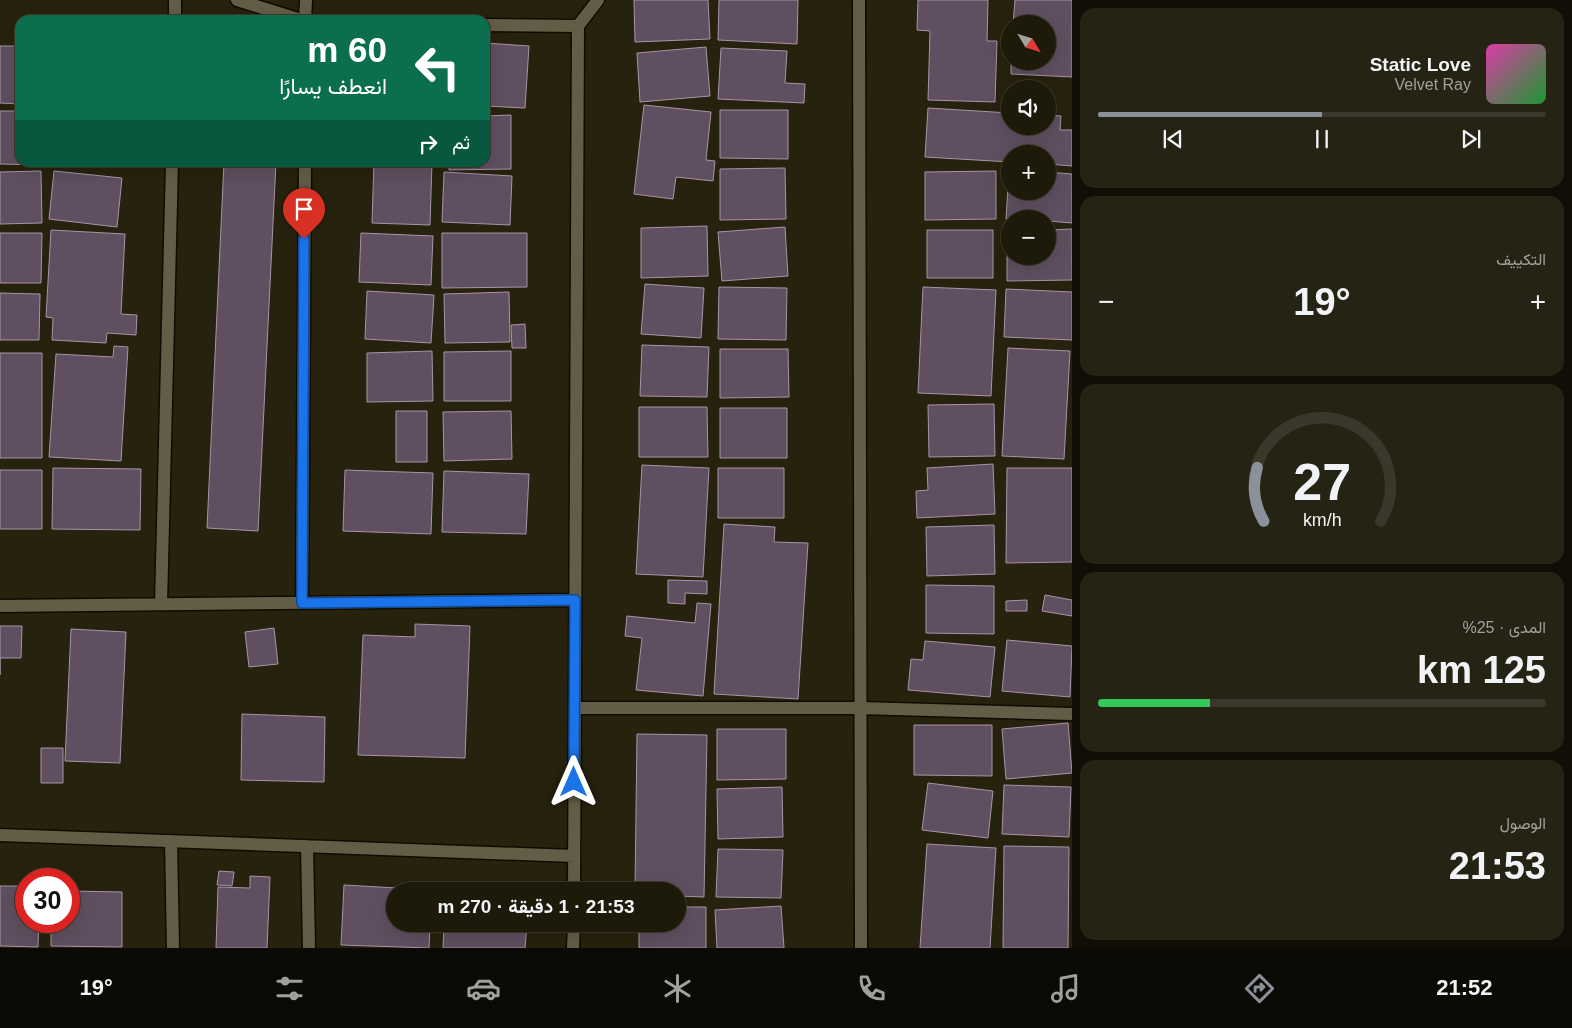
<!DOCTYPE html>
<html lang="ar">
<head>
<meta charset="utf-8">
<style>
  :root { --surface:#1d1a0a; --page:#252313; --text:#f1f3f6; --muted:#a0a19c; --line:#3b382b; --accent:#8c9099 }
  body { margin:0; font-family:Helvetica,Vazirmatn,sans-serif; background:var(--page); color:var(--text); direction:rtl; height:100vh; display:flex; flex-direction:column; font-size:19px; white-space:nowrap }
  * { box-sizing:border-box; margin:0 }
  p { font-size:16px; color:var(--muted) }
  .icon { flex:none; width:28px; height:28px; fill:none; stroke:currentColor; stroke-width:2; stroke-linecap:round; stroke-linejoin:round }
  .map { position:relative; flex:1; overflow:hidden; direction:ltr }
  .details { display:flex; flex-direction:column; gap:8px; padding:8px; background:#100e06; width:500px }
  .details>* { flex:none }
  .hud { position:absolute; left:15px; top:15px; width:475px; height:152px; border-radius:15px; box-shadow:0 5px 20px #0002,0 0 0 1px var(--line); direction:rtl; background:#0b6e4f; color:#fff; overflow:hidden }
  .needle { width:32px; rotate:128deg }
  .buttons { position:absolute; left:1001px; top:15px; display:grid; gap:10px }
  .buttons a { display:grid; place-items:center; width:55px; height:55px; border-radius:50%; background:var(--surface); box-shadow:0 5px 20px #0002,0 0 0 1px var(--line); font-size:25px }
  .speed { position:absolute; left:15px; top:868px; display:flex; gap:10px; font-size:25px; font-weight:700; text-align:center }
  .speed>* { display:grid; place-content:center; width:65px; height:65px; border-radius:50%; background:var(--surface); box-shadow:0 5px 20px #0002,0 0 0 1px var(--line); line-height:1 }
  .speed .limit { border:8px solid #d22; background:#fff; color:#111 }
  .pin { position:absolute; display:grid; place-items:center; width:42px; height:42px; color:#fff; margin:-51px -21px; border-radius:50% 50% 50% 0; rotate:-45deg; box-shadow:0 0 5px #0007 }
  .pin .icon { rotate:45deg }
  .me { position:absolute; width:55px; margin:-28px; rotate:0deg; stroke-linejoin:round; filter:drop-shadow(0 0 4px #0008) }
  .turn { display:flex; align-items:center; gap:18px; height:105px; padding:0 20px; font-size:22px }
  .turn .icon { width:65px; height:65px; stroke-width:2.5 }
  .turn b { display:block; font-size:35px; line-height:42px }
  .then { display:flex; align-items:center; height:48px; padding:0 20px; background:#0003; gap:10px; font-size:19px }
  .big { font-size:38px; font-weight:700; line-height:1.1 }
  .details .card { flex:1; display:flex; flex-direction:column; justify-content:center; gap:8px; min-width:0; padding:0 18px; border-radius:15px; background:var(--page) }
  .details .dial { align-items:center; gap:0 }
  .dial svg { height:130px; overflow:visible; fill:none; stroke:var(--line); stroke-width:7; stroke-linecap:round; text-anchor:middle }
  .dial text { fill:var(--text); stroke:none }
  .song { display:flex; align-items:center; gap:15px }
  .cover { width:60px; height:60px; border-radius:8px; background:linear-gradient(135deg,hsl(320 70% 55%),hsl(130 70% 35%)) }
  .played { height:5px; border-radius:2px; background:linear-gradient(90deg,var(--accent) 50%,var(--line) 50%) }
  .keys { display:flex; justify-content:space-around; direction:ltr }
  .heat { display:flex; justify-content:space-between; align-items:center; font-size:28px; direction:ltr }
  .charge { height:8px; border-radius:4px; background:linear-gradient(90deg,#34c759 25%,var(--line) 0) }
  .trip { position:absolute; left:386px; top:882px; width:300px; height:50px; border-radius:25px; background:var(--surface); box-shadow:0 5px 20px #0002,0 0 0 1px var(--line); font-weight:700; line-height:50px; text-align:center; direction:rtl }
  .tabs { display:flex; height:80px; justify-content:space-around; align-items:center; background:#0c0a04; color:var(--muted) }
  .tabs .icon { width:35px; height:35px }
  .tabs .selected { color:var(--accent) }
  .tabs b { font-size:22px; color:var(--text) }
  main { display:flex; flex:1; min-height:0 }
  .map>svg:first-child { display:block }
  .building { fill:#5f4f60; stroke:#a795a8 }
  .lines { fill:none; stroke-linecap:round; stroke-linejoin:round }
  .minor-casing { stroke:#100b00; stroke-width:15 }
  .minor { stroke:#635d47; stroke-width:12 }
  .route-casing { stroke:#114b97; stroke-width:12 }
  .route { stroke:#1a73e8; stroke-width:9 }
</style>
</head>
<body>
<main>
<section class="details">
<div class="card">
<div class="song"><i class="cover"></i><div><b>Static Love</b><p>Velvet Ray</p></div></div>
<div class="played"></div>
<div class="keys"><svg class="icon" aria-label="previous" viewBox="0 0 24 24"><path d="M18 5L8 12l10 7zM5 5v14"/></svg><svg class="icon" aria-label="pause" viewBox="0 0 24 24"><path d="M8 5v14M16 5v14"/></svg><svg class="icon" aria-label="next" viewBox="0 0 24 24"><path d="M6 5l10 7-10 7zM19 5v14"/></svg></div>
</div>
<div class="card"><p>التكييف</p>
<div class="heat"><a>−</a><b class="big">19°</b><a>+</a></div>
</div>
<div class="card dial"><svg viewBox="0 0 100 80">
<path d="M14 69A42 42 0 1 1 86 69"/>
<path d="M14 69A42 42 0 0 1 10 36" stroke="#8c9099"/>
<text x="50" y="56" font-size="32" font-weight="700">27</text>
<text x="50" y="72" font-size="11">km/h</text>
</svg></div>
<div class="card"><p>المدى · 25%</p><b class="big">125 km</b><div class="charge"></div></div>
<div class="card"><p>الوصول</p><b class="big">21:53</b></div>
</section>
<div class="map">
<svg width="1072" height="948" viewBox="0 0 1072 948">
  <rect width="100%" height="100%" fill="#27220d"/>
  <path class="building" d="M634,0H708L710,39L635,42Z
    M719,0H798L797,44L718,40Z
    M918,0H988L987,41H997L995,102L928,100L930,31L917,30Z
    M1015,0H1072V77L1011,74V61H1048V24H1013Z
    M485,43L529,46L525,108L485,106Z
    M0,46H20V104L0,103Z
    M706,47L710,96L640,102L637,53Z
    M721,48L787,51L785,83L805,84L804,103L718,99Z
    M644,105L711,112L706,160L715,161L713,181L676,177L673,199L634,194Z
    M928,108L1010,113V126H1048V115L1061,116L1060,130H1072V166L1048,164V154H1010V162L925,157Z
    M720,110H788V159L720,158Z
    M0,111H20V162H41V165L0,164Z
    M511,115V169L449,170V162H485V116Z
    M55,162H120V163L55,164Z
    M224,162H276L258,531L207,528Z
    M374,162H432L430,225L372,223Z
    M785,168L786,219L720,220V169Z
    M1009,170L1010,191H1048V172L1072,174V223L1048,221V219H1006Z
    M41,171L42,223L0,224V172Z
    M54,171L122,178L117,227L49,219Z
    M996,171V219L925,220V172Z
    M444,172L512,176L510,225L442,222Z
    M707,226L708,276L641,278V228Z
    M785,227L788,276L722,281L718,232Z
    M1072,229V280L1007,281V230H1010V256H1048V230Z
    M51,230L125,234L121,314L137,315L136,335L107,333L106,343L52,340L53,318L46,317Z
    M927,230H993V278H927Z
    M0,233H42L41,283H0Z
    M361,233L433,236L431,285L359,282Z
    M442,233H527V287L442,288Z
    M645,284L704,288L701,338L641,334Z
    M719,287L787,288L786,340L718,339Z
    M923,287L996,290L991,396L918,393Z
    M1006,289L1072,292V340L1004,337Z
    M367,291L434,295L431,343L365,339Z
    M509,292L510,342L445,343L444,294Z
    M0,293L40,294L39,340H0Z
    M525,324L526,348H512L511,325Z
    M642,345L709,347L707,397L640,396Z
    M114,346L128,347L121,461L49,457L56,354L113,357Z
    M1008,348L1070,351L1064,459L1002,456Z
    M720,349H788L789,397L720,398Z
    M432,351L433,401L367,402V353Z
    M511,351V401H444V352Z
    M0,353H42V458H0Z
    M994,404L995,456L929,457L928,405Z
    M639,407H707L708,457H639Z
    M720,408H787V458H720Z
    M396,411H427V462H396Z
    M511,411L512,459L444,461L443,412Z
    M993,464L995,514L917,518L916,491L928,490L927,468Z
    M642,465L709,468L703,577L636,574Z
    M53,468L141,469L140,530L52,529Z
    M718,468H784V518H718Z
    M1007,468H1072V562L1006,563Z
    M0,470H42V529H0Z
    M345,470L433,473L431,534L343,531Z
    M444,471L529,474L526,534L442,532Z
    M724,524L775,527L774,542L808,543L798,699L714,694Z
    M994,525L995,574L927,576L926,527Z
    M668,580L707,581V594L685,593V604L668,603Z
    M926,585L994,586V634L926,633Z
    M1045,595L1072,600V616L1042,611Z
    M1027,600V611H1006V601Z
    M697,603L711,604L703,696L636,690L642,638L625,636L627,616L695,623Z
    M415,624L470,626L465,758L358,755L363,635L415,637Z
    M0,626H22L21,658H0V675Z
    M274,628L278,664L249,667L245,632Z
    M71,629L126,632L120,763L65,761Z
    M1007,640L1072,646L1070,697L1002,691Z
    M925,641L995,647L990,697L908,690L911,659L923,660Z
    M242,714L325,717L324,782L241,780Z
    M1068,723L1072,773L1006,779L1002,729Z
    M914,725H992V776L914,775Z
    M717,729H786V779L717,780Z
    M637,734L707,735L704,897L678,896V891H635Z
    M41,748H63V783H41Z
    M928,783L993,791L988,838L922,830Z
    M1004,785L1071,787L1069,837L1002,834Z
    M782,787L783,837L718,839L717,789Z
    M927,844L996,848L990,948H920Z
    M1004,846L1069,847L1068,948H1003Z
    M718,849L783,850L781,898L716,897Z
    M219,871L234,872L232,886L217,885Z
    M250,876L270,877L267,948H216L218,887L250,888Z
    M344,885L432,890L395,891V924H430L429,948L341,945Z
    M0,886H26V921H39L38,947L0,946Z
    M446,888L514,891H446Z
    M69,891L122,892V947L51,946V921H69Z
    M781,906L784,948H717L715,910Z
    M678,907H706V948H639V924H678Z
    M444,924H527L525,948H443Z"/>
  <g class="lines">
    <defs>
      <path id="minor" d="M237,0L301,20
        M859,0L861,948
        M175,20V0
        M305,20L306,0
        M485,25L578,26L574,891
        M578,26L598,0
        M302,603L305,162
        M161,604L172,162
        M0,606L575,600
        M575,708H860L1072,714
        M0,835L574,856
        M171,841L173,948
        M307,846L309,948
        M573,948L574,924"/>
    </defs>
    <use href="#minor" class="minor-casing"/>
    <use href="#minor" class="minor"/>
  </g>
  <g class="lines">
    <defs>
      <path id="route" d="M304,239L302,603L575,600L574,782"/>
    </defs>
    <use href="#route" class="route-casing"/>
    <use href="#route" class="route"/>
  </g>
</svg>
<div class="buttons">
<a><svg class="needle" viewBox="-14 -14 28 28"><path d="M0-13l5 13h-10z" fill="#e53935"/><path d="M0 13l5-13h-10z" fill="#a0a19c"/></svg></a>
<a><svg class="icon" aria-label="sound" viewBox="0 0 24 24"><path d="M4 9h4l5-4v14l-5-4H4zM17 9q2 3 0 6"/></svg></a>
<a>+</a>
<a>−</a>
</div>
<div class="speed"><div class="limit">30</div></div>
<div class="pin" style="left:304px;top:239px;background:#d93025"><svg class="icon" aria-label="arrive" viewBox="0 0 24 24"><path d="M6 21V4h12l-3 4 3 4H6"/></svg></div>
<svg class="me" style="left:574px;top:782px" viewBox="-20 -20 40 40"><path d="M0-17L14 15 0 8-14 15z" fill="#1a73e8" stroke="#fff" stroke-width="4"/></svg>
<div class="trip">21:53 · 1 دقيقة · 270 m</div>
<div class="hud">
<div class="turn"><svg class="icon" aria-label="left" viewBox="0 0 24 24"><path d="M17 20v-9H6M10 6l-5 5 5 5"/></svg><div><b>60 m</b>انعطف يسارًا</div></div>
<div class="then">ثم<svg class="icon" aria-label="right" viewBox="0 0 24 24"><path d="M7 20v-9h11M14 6l5 5-5 5"/></svg></div>
</div>
</div>
</main>
<nav class="tabs">
<b>21:52</b>
<svg class="icon selected" aria-label="directions" viewBox="0 0 24 24"><path d="M12 3l9 9-9 9-9-9zM9 14v-3h6M13 9l2 2-2 2"/></svg>
<svg class="icon" aria-label="music" viewBox="0 0 24 24"><path d="M9 18V5l10-2v13"/><circle cx="6" cy="18" r="3"/><circle cx="16" cy="16" r="3"/></svg>
<svg class="icon" aria-label="phone" viewBox="0 0 24 24"><path d="M5 4h4l2 5-3 2q2 4 5 5l2-3 5 2v4C11 20 4 13 5 4z"/></svg>
<svg class="icon" aria-label="climate" viewBox="0 0 24 24"><path d="M12 3v18M4 7l16 10M4 17L20 7"/></svg>
<svg class="icon" aria-label="car" viewBox="0 0 24 24"><path d="M5 17H2v-5l4-1 3-4h7l3 4 3 1v5h-3M9 17h6M6 11h13"/><circle cx="7" cy="17" r="2"/><circle cx="17" cy="17" r="2"/></svg>
<svg class="icon" aria-label="filters" viewBox="0 0 24 24"><path d="M4 7h16M4 17h16"/><circle cx="9" cy="7" r="2"/><circle cx="15" cy="17" r="2"/></svg>
<b>19°</b>
</nav>
</body>
</html>
